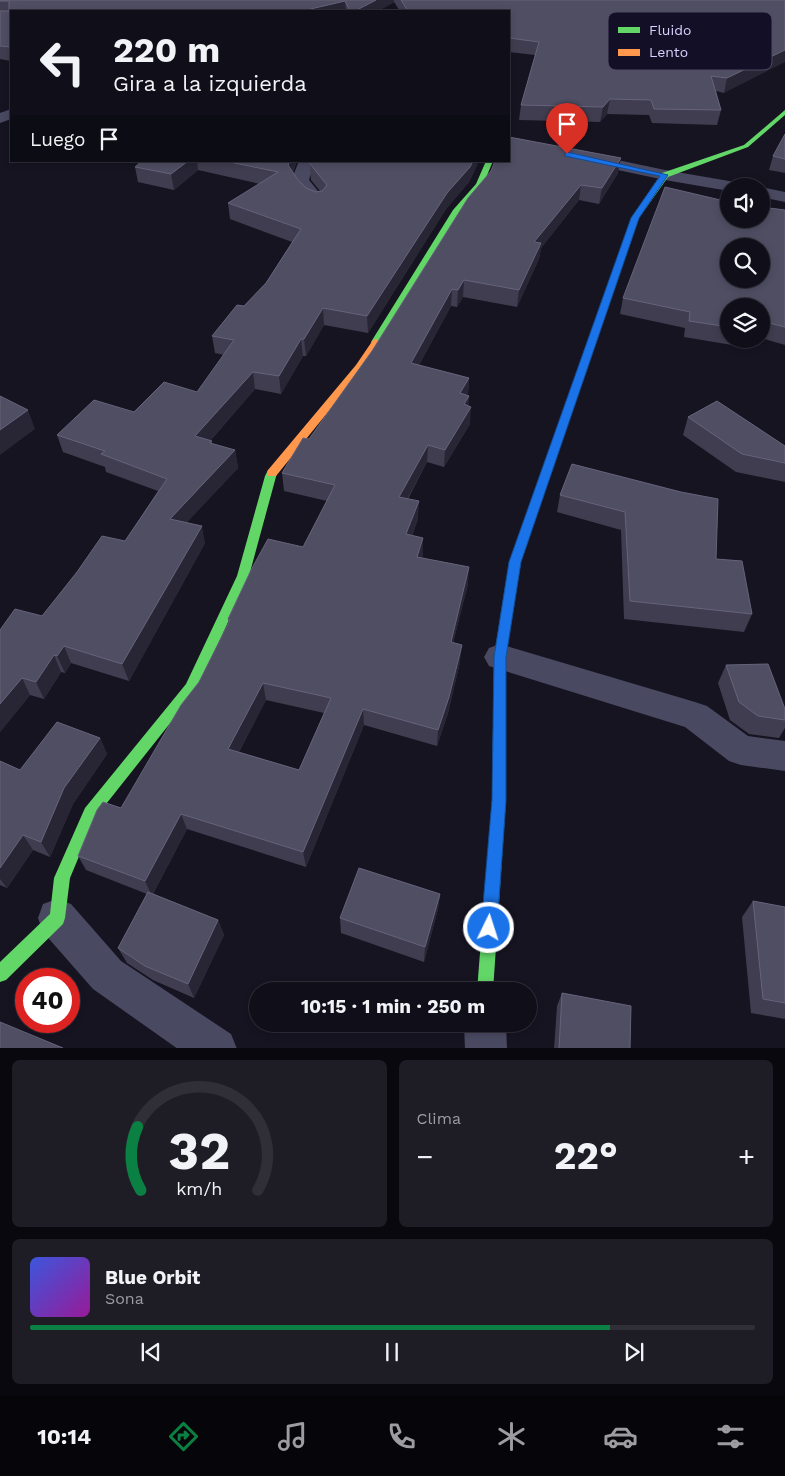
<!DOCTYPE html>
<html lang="es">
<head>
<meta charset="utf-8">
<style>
  :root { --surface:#100f19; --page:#1e1d26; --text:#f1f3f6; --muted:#9c9ca2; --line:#302f38; --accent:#0b8043 }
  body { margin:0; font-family:"Work Sans",sans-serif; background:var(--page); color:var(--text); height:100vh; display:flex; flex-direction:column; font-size:19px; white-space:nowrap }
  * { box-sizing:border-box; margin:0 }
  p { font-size:16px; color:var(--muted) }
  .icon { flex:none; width:28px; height:28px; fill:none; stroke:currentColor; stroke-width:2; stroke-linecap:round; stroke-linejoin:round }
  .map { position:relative; height:1048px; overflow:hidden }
  .side { display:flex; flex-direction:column; gap:12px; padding:12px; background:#09080e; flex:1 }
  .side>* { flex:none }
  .banner { position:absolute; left:10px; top:10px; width:500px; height:152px; border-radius:0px; box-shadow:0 2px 8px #0003,0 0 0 1px var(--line); background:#100f19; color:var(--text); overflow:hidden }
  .buttons { position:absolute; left:720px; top:178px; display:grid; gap:10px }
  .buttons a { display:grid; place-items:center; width:50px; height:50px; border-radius:50%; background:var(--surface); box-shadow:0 2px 8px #0003,0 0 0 1px var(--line); font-size:25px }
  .speed { position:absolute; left:15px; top:968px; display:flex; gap:10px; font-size:25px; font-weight:700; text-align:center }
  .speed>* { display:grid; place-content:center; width:65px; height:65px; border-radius:50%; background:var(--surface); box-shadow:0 2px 8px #0003,0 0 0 1px var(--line); line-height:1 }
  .speed .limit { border:8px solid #d22; background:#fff; color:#111 }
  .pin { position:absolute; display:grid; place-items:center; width:42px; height:42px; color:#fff; margin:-51px -21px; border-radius:50% 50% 50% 0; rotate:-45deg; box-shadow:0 0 5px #0007 }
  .pin .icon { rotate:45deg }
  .me { position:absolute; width:55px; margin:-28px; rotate:4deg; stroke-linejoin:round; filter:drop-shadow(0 0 4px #0008) }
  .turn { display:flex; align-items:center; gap:18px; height:105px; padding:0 20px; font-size:22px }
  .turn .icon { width:65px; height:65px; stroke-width:2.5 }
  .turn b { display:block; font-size:35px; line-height:42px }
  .then { display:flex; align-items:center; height:48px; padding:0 20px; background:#0003; gap:10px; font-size:19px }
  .big { font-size:38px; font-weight:700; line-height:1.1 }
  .side .widget { flex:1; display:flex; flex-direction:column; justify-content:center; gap:8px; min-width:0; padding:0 18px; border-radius:8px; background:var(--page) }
  .side .dial { align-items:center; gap:0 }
  .dial svg { height:130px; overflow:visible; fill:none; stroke:var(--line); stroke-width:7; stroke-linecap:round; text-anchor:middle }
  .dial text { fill:var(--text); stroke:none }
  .song { display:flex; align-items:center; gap:15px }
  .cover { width:60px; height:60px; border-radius:8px; background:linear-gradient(135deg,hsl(230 70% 55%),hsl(300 70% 35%)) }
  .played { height:5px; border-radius:2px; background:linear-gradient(90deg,var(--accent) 80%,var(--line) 80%) }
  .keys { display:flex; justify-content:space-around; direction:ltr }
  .heat { display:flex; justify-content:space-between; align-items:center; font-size:28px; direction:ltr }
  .side .tiles { flex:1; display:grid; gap:12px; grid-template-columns:1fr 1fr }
  .widget:last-child { grid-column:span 2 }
  .trip { position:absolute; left:249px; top:982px; width:288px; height:50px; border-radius:25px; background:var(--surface); box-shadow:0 2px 8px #0003,0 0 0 1px var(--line); font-weight:700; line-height:50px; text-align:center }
  .dock { display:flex; height:80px; justify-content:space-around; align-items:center; background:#06060a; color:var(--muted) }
  .dock .icon { width:35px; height:35px }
  .dock .selected { color:var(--accent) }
  .dock b { font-size:22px; color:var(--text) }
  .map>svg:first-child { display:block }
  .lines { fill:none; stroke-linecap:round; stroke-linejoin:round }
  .street { fill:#4a4962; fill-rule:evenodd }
  .fast { fill:#63d668; fill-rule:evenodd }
  .slow { fill:#ff974d; fill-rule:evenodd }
  .wall { fill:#403d50; fill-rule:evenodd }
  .shaded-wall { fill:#282635 }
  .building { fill:#504e63; stroke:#66637b; fill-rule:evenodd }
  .route { fill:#1a73e8; stroke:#114b97 }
  .key { fill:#130f26; stroke:#4e4a67; stroke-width:1 }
  .key-label { font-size:14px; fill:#d9d4ff }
</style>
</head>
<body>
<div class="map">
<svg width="785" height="1049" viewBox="0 0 785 1049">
  <rect width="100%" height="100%" fill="#161421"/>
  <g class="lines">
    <path class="street" d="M11,109V119L0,123V113Z
      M509,137L665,170L729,181L735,182L738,186H729V191L665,180L509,147Z
      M299,161H317L313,167L309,180L326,201L323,205C308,209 299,193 291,181Z
      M761,187L785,192V202L761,197Z
      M500,644L695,702L707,706L748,736L785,741V771L741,765L729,761L685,727L489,666L484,657L489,648Z
      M57,899L71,904L121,961L231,1034L237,1049H178L93,989L43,932L38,918L43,904Z
      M464,1024H506L507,1049H465Z"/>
    <path class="fast" d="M785,110V115L748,147L668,177L639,218L615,288L611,291L608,290L607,288L631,218L662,173L744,145Z
      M486,161H493L483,185L460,211L379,344H373L371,342L453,210L476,184Z
      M552,453L557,456L521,562L506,657V800L493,991H477L492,800L494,657L509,562L547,456Z
      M272,469L277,473L249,576L198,688L95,818L70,878L65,918L63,924L6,980L0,982V962L50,914L54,878L85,808L186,684L237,576L265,476L268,470Z"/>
    <path class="slow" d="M611,285L615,288L557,456L552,459L548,458L547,456L607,288Z
      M376,339L381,342L363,369L276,476H268L267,473L268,470L356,365L373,340Z"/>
  </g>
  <path class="wall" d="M0,0H785L724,93L716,91L721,110L717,125L652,123L649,115L607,114L600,122L519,120L521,105L535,55L509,52V11H400L394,2L378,11H11V61L0,59Z
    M785,134V173L769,170L773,156Z
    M142,161H297L293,172L298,180L306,188L316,192L320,191L311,180L310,164L311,161H479L469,182L446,209L368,333L324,325L306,356H303L281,394L255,389L210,441H212V444L235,450L238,468L187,522L205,543L129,681L71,663L65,673L61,672L44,699L30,695L0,732V630L42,616L125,541L158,491L106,472L105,467L63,452L57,435L134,412L197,392L224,355L215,353L212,336L244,306L266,283L292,242L230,219L228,203L260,184L198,170L174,190L138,182L135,167Z
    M491,171L618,173L599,204L579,200L541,248L539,259L517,307L463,297L457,307L451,306L419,365L469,378L468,395L469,396L468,406L470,424L444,467L427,462L408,499L418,519L412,536L423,556L422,558L468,584L453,643L460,662L448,713L437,746L364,725L306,867L187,829L153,894L218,920L224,935L194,998L153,980L127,963L118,948L147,894L86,870L78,856L121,808L199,682L229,622L228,619L303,547L327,501L284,491L282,473L309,439L372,351ZM266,700L324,713L299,770L239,752Z
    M722,201L785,210V345L761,338V306H729V339H734L732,345L684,337L685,328L620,314L623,298Z
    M688,417L785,446V482L736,472L683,435Z
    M572,464L716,559L752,614L744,632L624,619L621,530L557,512L560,495Z
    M726,665L785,709V728L779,738L749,734L730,720L718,683Z
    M100,738L107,754L73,804L50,857L33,850L7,888L0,885V761L20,770Z
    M440,894L438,909L424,962L341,933L340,918Z
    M753,901L785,907V1019L751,1013L742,917Z
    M562,993L630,1049H554L557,1006Z"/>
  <path class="shaded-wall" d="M376,0H394V2L378,11H355Z
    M345,1L346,11H302Z
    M785,50V62L724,93L727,78Z
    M610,99L607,114L600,122L603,107Z
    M621,158L618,173L599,204L602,188Z
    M188,161H197L198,170L174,190L171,174Z
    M290,161H297L289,180L288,165Z
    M473,161H479L469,182L446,209L368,333L367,316L447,193Z
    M581,185L579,200L541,248L539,259L517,307L519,290L534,242Z
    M464,280L463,297L457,307L458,290Z
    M452,289L451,306L410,381L411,363Z
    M323,308L324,325L306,356L304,339Z
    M301,339L303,356L281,394L279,376Z
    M253,372L255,389L199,453L195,436Z
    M469,378L468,396L460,393Z
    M469,396L468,412L471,407L470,424L444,467L445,450L464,404Z
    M28,410L35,429L0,455V430Z
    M428,445L427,462L399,514V497Z
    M235,450L238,468L174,536L170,519Z
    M419,501L418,519L406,552V534Z
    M202,526L205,543L129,681L122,664Z
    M423,538V556L416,574L417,557Z
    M469,567L468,584L449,659L451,642Z
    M462,645L460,662L448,713L437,746L438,730Z
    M64,646L71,663L65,673L57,656Z
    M54,655L61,672L44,699L36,682Z
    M22,678L30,695L0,732V704Z
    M263,683L266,700L232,765L228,749Z
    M363,709L364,725L306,867L303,852Z
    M100,738L107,754L73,804L50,857L41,842L64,788Z
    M181,814L187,829L152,896L145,881Z
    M23,835L33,850L7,888L0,879V868Z
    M440,894L438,909L424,962L425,947Z
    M218,920L224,935L194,998L188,984Z"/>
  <path class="building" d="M0,0H376L355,11H350L345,1L302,11H11V47L0,46V11H9V1H0Z
    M401,0H785V50L727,78L711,76L721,110L654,109L651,100L610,99L603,107L521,105L539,42L509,38V11H408Z
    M785,134V159L773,156Z
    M509,137L621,158L602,188L581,185L534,242L541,243L519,290L464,280L458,290L452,289L411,363L469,378L460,393L469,396L464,404L471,407L445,450L428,445L399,497L419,501L406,534L423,538L417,557L469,567L451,642L462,645L449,697L438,730L363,709L303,852L181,814L145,881L78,856L97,810L103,802L121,808L181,705L199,682L230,620L228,619L251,570L268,539L303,547L335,485L282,473L303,438L309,439L372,351L468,198L491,171L495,161H509ZM263,683L331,698L299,770L228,749Z
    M142,161H188L171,174L135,167Z
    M225,161H290L288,165L298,180L306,188L316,192L322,191L327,185L310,164L311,161H473L470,167L447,193L367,316L323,308L304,339H301L279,376L253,372L195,436L212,441L210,443L235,450L170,519L202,526L122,664L64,646L57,656L54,655L36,682L22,678L0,704V630L15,609L42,616L77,572L102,536L125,541L167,479L101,454L105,451L57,435L94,400L134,412L164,382L197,392L234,340L212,336L237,305L244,306L266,283L301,229L228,203L278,172Z
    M665,187L729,202V219H761V207L785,210V327L761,321V306H729V327L689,321L690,312L623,298ZM729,246H761V279H729Z
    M0,396L28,410L0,430Z
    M717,401L785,446V463L742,454L688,417Z
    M572,464L681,492L718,499L716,559L742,561L752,614L630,601L625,512L560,495Z
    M768,664L785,709V720L758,716L739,702L726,665Z
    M57,722L100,738L64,788L41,842L23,835L0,868V761L20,770Z
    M359,868L440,894L425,947L340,918Z
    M148,892L218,920L188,984L145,966L118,948Z
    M753,901L785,907V1003L763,999Z
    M562,993L631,1006L630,1049H559Z
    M0,1022L63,1048V1049H0Z"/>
  <path class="route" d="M567,152L668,175L639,218L521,562L506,657V800L497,928L495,934L489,936L484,934L481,928L492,800L494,657L509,562L631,218L660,176L565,156V153Z"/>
  <rect x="608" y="12" width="164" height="58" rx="8" class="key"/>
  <rect x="618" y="27" width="22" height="6" fill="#63d668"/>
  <rect x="618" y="49" width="22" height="7" fill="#ff974d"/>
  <g class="key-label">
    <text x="649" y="35">Fluido</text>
    <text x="649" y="57">Lento</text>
  </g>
</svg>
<div class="buttons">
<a><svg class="icon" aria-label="sound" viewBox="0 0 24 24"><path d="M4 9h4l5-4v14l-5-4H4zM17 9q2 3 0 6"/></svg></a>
<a><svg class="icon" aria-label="search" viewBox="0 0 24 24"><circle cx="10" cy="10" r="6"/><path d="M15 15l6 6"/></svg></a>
<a><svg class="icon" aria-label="layers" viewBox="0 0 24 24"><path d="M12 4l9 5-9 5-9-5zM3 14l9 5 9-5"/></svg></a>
</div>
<div class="speed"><div class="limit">40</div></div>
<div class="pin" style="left:567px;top:154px;background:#d93025"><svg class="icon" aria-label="arrive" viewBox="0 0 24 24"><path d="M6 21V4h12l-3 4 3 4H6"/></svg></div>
<svg class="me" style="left:489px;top:928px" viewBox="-20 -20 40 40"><circle r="17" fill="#1a73e8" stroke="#fff" stroke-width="3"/><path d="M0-11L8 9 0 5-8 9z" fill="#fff"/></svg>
<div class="trip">10:15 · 1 min · 250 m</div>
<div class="banner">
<div class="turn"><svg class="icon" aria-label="left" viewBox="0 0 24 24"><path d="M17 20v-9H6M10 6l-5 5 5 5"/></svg><div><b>220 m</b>Gira a la izquierda</div></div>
<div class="then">Luego<svg class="icon" aria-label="arrive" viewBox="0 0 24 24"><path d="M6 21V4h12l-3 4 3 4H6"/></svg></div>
</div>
</div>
<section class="side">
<div class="tiles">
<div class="widget dial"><svg viewBox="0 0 100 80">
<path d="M14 69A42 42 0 1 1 86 69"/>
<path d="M14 69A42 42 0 0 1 12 30" stroke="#0b8043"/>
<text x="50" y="56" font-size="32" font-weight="700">32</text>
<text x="50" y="72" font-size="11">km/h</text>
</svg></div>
<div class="widget"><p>Clima</p>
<div class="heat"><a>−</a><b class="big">22°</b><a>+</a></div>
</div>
<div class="widget">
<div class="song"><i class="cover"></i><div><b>Blue Orbit</b><p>Sona</p></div></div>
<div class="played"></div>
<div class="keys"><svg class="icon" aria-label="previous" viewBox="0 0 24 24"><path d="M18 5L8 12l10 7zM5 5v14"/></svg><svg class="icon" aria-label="pause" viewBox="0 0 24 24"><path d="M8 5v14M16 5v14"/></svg><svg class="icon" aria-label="next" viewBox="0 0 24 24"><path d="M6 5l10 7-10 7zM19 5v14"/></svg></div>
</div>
</div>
</section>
<nav class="dock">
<b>10:14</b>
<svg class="icon selected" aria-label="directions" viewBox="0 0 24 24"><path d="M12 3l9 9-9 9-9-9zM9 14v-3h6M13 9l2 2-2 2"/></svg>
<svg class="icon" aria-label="music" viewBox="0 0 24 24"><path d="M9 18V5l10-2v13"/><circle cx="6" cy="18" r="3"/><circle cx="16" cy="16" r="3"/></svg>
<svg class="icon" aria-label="phone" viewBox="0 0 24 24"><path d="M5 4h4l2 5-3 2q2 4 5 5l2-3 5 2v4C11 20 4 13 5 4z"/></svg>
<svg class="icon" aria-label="climate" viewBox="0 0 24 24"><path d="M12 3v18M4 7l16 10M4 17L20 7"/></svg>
<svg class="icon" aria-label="car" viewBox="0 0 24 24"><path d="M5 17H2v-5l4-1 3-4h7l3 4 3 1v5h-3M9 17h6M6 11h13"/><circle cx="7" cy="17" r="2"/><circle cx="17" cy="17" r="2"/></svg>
<svg class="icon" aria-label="filters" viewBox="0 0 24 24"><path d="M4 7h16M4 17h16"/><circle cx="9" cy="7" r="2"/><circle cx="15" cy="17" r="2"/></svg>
</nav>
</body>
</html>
